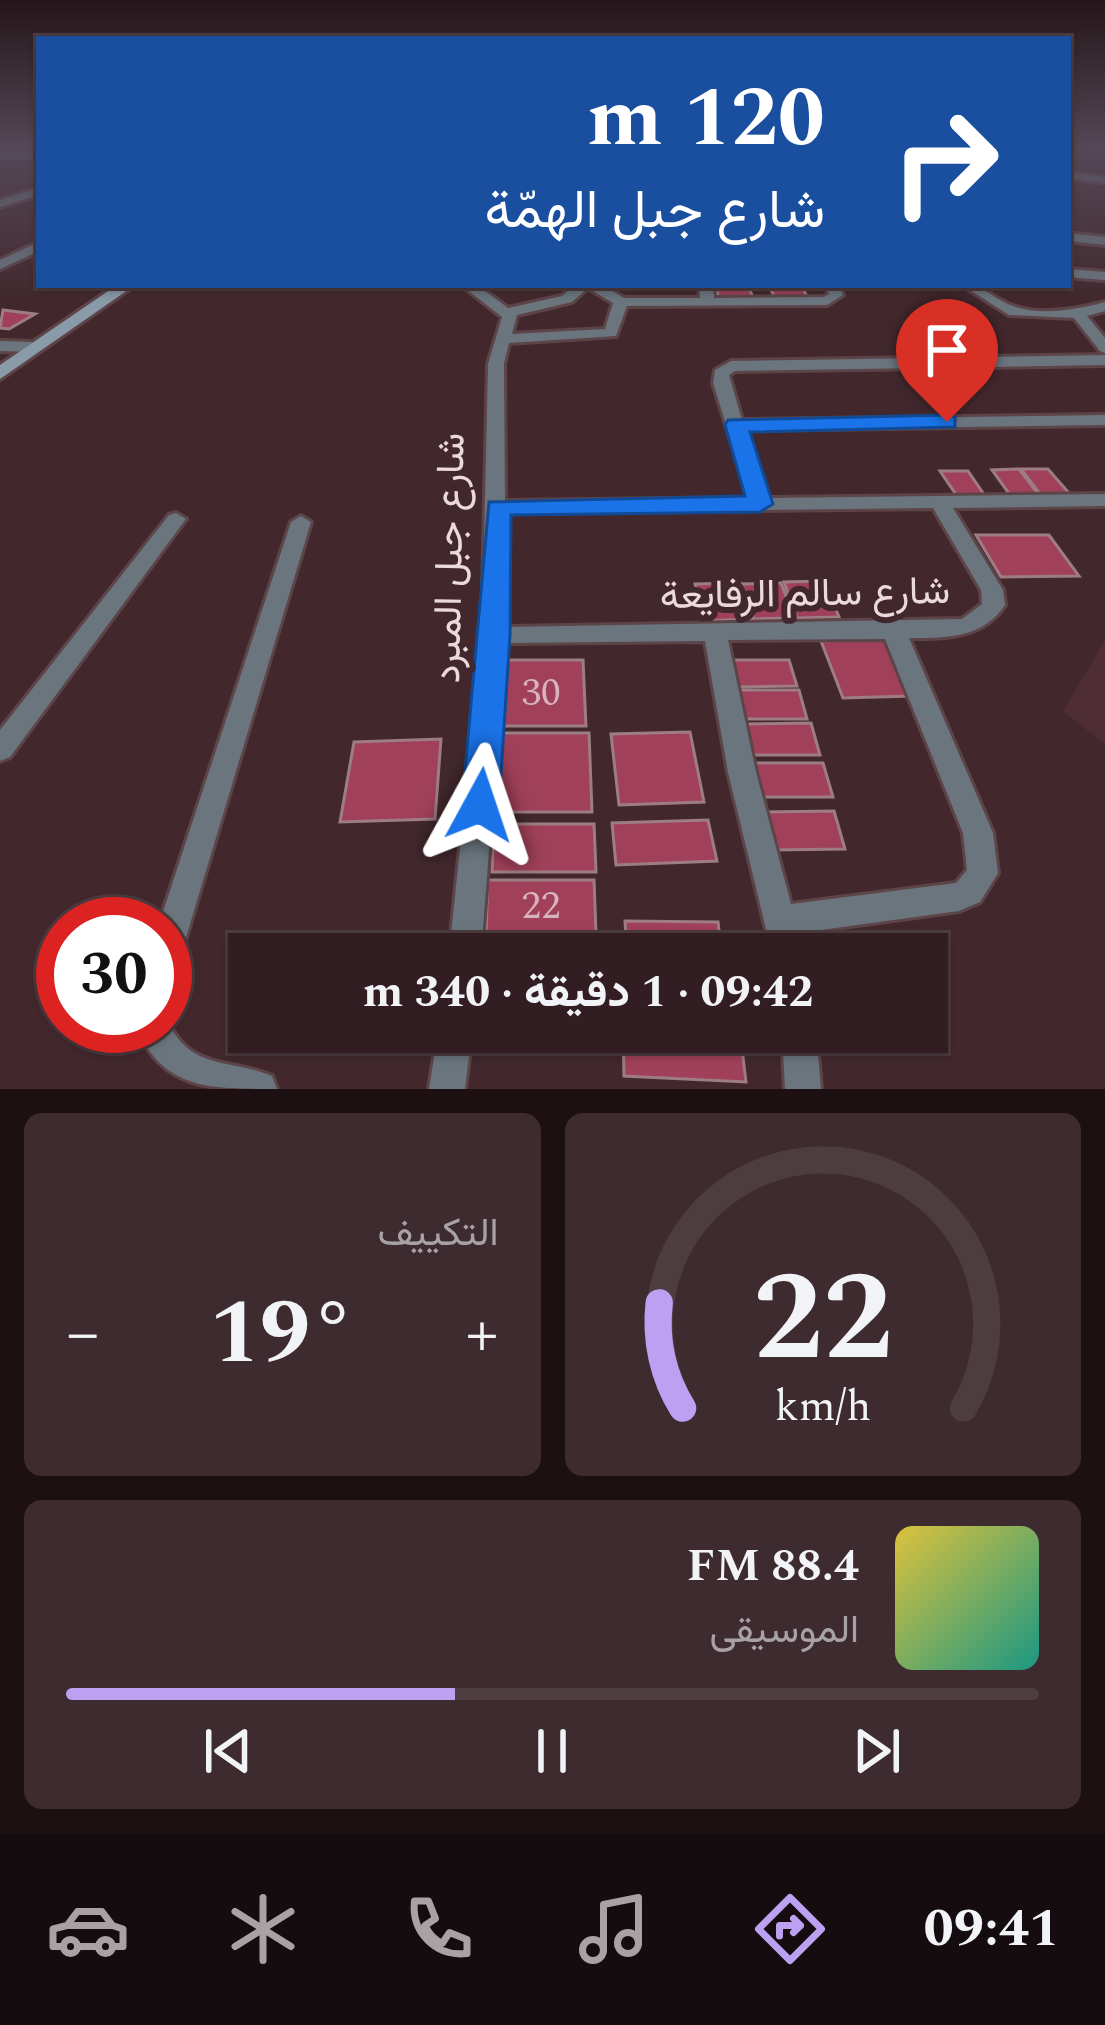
<!DOCTYPE html>
<html lang="ar">
<head>
<meta charset="utf-8">
<style>
  :root { --surface:#321e22; --page:#3d2b2f; --text:#f1f3f6; --muted:#a8a2a5; --line:#4d3c40; --accent:#bca0f2 }
  body { margin:0; font-family:Spectral,Vazirmatn,serif; background:var(--page); color:var(--text); direction:rtl; height:100vh; display:flex; flex-direction:column; font-size:45px; white-space:nowrap }
  * { box-sizing:border-box; margin:0 }
  p { font-size:39px; color:var(--muted) }
  .icon { flex:none; width:66px; height:66px; fill:none; stroke:currentColor; stroke-width:2; stroke-linecap:round; stroke-linejoin:round }
  .map { position:relative; height:1089px; overflow:hidden; direction:ltr }
  .panel { display:flex; flex-direction:column; gap:24px; padding:24px; background:#1c1013; flex:1 }
  .panel>* { flex:none }
  .top-card { position:absolute; left:36px; top:36px; width:1035px; height:252px; border-radius:0px; box-shadow:0 3px 9px #0004,0 0 0 3px var(--line); direction:rtl; background:#1a4fa0; color:#fff; overflow:hidden }
  .speed { position:absolute; left:36px; top:897px; display:flex; gap:24px; font-size:60px; font-weight:700; text-align:center }
  .speed>* { display:grid; place-content:center; width:156px; height:156px; border-radius:50%; background:var(--surface); box-shadow:0 3px 9px #0004,0 0 0 3px var(--line); line-height:1 }
  .speed .limit { border:18px solid #d22; background:#fff; color:#111 }
  .pin { position:absolute; display:grid; place-items:center; width:102px; height:102px; color:#fff; margin:-123px -51px; border-radius:50% 50% 50% 0; rotate:-45deg; box-shadow:0 0 12px #0007 }
  .pin .icon { rotate:45deg }
  .me { position:absolute; width:132px; margin:-66px; rotate:5deg; stroke-linejoin:round; filter:drop-shadow(0 0 9px #0008) }
  .turn { display:flex; align-items:center; gap:42px; height:252px; padding:0 48px; font-size:54px }
  .turn .icon { width:156px; height:156px; stroke-width:2.5 }
  .turn b { display:block; font-size:84px; line-height:102px }
  .big { font-size:90px; font-weight:700; line-height:1.1 }
  .panel .tile { flex:1; display:flex; flex-direction:column; justify-content:center; gap:18px; min-width:0; padding:0 42px; border-radius:18px; background:var(--page) }
  .panel .dial { align-items:center; gap:0 }
  .dial svg { height:312px; overflow:visible; fill:none; stroke:var(--line); stroke-width:7; stroke-linecap:round; text-anchor:middle }
  .dial text { fill:var(--text); stroke:none }
  .song { display:flex; align-items:center; gap:36px }
  .cover { width:144px; height:144px; border-radius:18px; background:linear-gradient(135deg,hsl(50 70% 55%),hsl(170 70% 35%)) }
  .played { height:12px; border-radius:6px; background:linear-gradient(90deg,var(--accent) 40%,var(--line) 40%) }
  .keys { display:flex; justify-content:space-around; direction:ltr }
  .heat { display:flex; justify-content:space-between; align-items:center; font-size:66px; direction:ltr }
  .panel .tiles { flex:1; display:grid; gap:24px; grid-template-columns:1fr 1fr }
  .tile:last-child { grid-column:span 2 }
  .trip { position:absolute; left:228px; top:933px; width:720px; height:120px; border-radius:0px; background:var(--surface); box-shadow:0 3px 9px #0004,0 0 0 3px var(--line); font-weight:700; line-height:120px; text-align:center; direction:rtl }
  .tab-bar { display:flex; height:192px; justify-content:space-around; align-items:center; background:#140c0e; color:var(--muted) }
  .tab-bar .icon { width:84px; height:84px }
  .tab-bar .selected { color:var(--accent) }
  .tab-bar b { font-size:54px; color:var(--text) }
  .map>svg:first-child { display:block }
  .built { fill:#4f2d35 }
  .building { fill:#a0405a; stroke:#9d7d83; stroke-width:3 }
  .lines { fill:none; stroke-linecap:round; stroke-linejoin:round }
  .street-casing { stroke:#5d4449; stroke-width:6 }
  .secondary-casing { stroke:#5d4449; stroke-width:6 }
  .street { fill:#6a757d; fill-rule:evenodd }
  .secondary { fill:#899ba8; fill-rule:evenodd }
  .route { fill:#1a73e8; stroke:#114b97; stroke-width:3 }
  .labels { text-anchor:middle; dominant-baseline:central; stroke-width:12; stroke-linejoin:round; paint-order:stroke }
  .street-label { font-size:39px; fill:#ebd9dc; stroke:#42282d }
  .near-number-label { font-size:39px; fill:#d8b3bc }
</style>
</head>
<body>
<div class="map">
<svg width="1105" height="1089" viewBox="0 0 1105 1089">
  <rect width="100%" height="100%" fill="#42282d"/>
  <path class="built" d="M1105,640V744L1063,711Z"/>
  <path class="building" d="M715,285H748L753,298H719Z
    M769,286H802L808,299L775,298Z
    M3,310L35,314L9,329L0,328Z
    M1019,469L1039,495H1010L992,470Z
    M1021,469H1048L1069,493L1040,494Z
    M940,471H968L985,496H957Z
    M976,535H1049L1079,576L1001,577Z
    M824,581L839,617L797,618L784,582Z
    M741,583L752,619L704,621L695,584Z
    M781,583L794,618L754,619L742,584Z
    M885,639L911,696L843,698L821,641Z
    M500,660H583L586,726H496Z
    M727,660H789L797,686L733,687Z
    M735,690H799L807,719H741Z
    M811,723L820,755H751L744,724Z
    M690,732L704,802L619,805L611,734Z
    M499,733H589L592,812H495Z
    M441,739L435,819L340,822L354,742Z
    M753,763H823L833,797H761Z
    M834,811L845,849L770,850L761,812Z
    M708,820L717,861L616,865L612,823Z
    M494,824H594L596,872H492Z
    M488,880H594L596,933H486Z
    M625,921L718,922L722,954H627Z
    M477,1032H597V1052L476,1044Z
    M623,1032H740L746,1082L624,1076Z"/>
  <g class="lines">
    <defs>
      <path id="street" d="M0,152H39V158H0Z
        M1068,172L1105,177V183L1068,178Z
        M39,188V195L0,207V200Z
        M1068,233L1105,237V245L1068,241Z
        M39,242V251L0,269V260Z
        M1068,269L1105,272V280L1068,277Z
        M461,285H477L508,308L562,296L575,285H603L624,298H700L699,285H713L714,298L824,297L829,294L826,285H840L843,295L827,305L627,306L616,336L509,343L504,364L505,501L749,498L713,383L715,370L731,361L1105,355V365L735,371L729,375L742,420L1105,415V425L745,430L769,498L1105,494V506L953,508L1003,590L1005,605C982,639 946,638 909,638L993,833L998,873L980,902L959,911L799,933L804,954H772L728,772L705,641L505,643L481,954H449L482,635L488,364L502,317ZM588,288L613,303L605,329L512,334L517,315L572,302ZM933,508L981,590L982,604L962,619L506,627L505,513ZM885,639L963,833L967,870L956,883L791,904L756,772L728,640Z
        M962,285C986,285 995,301 1016,307C1043,316 1079,309 1105,302V311L1087,316L1105,338V353L1100,351L1074,318L1009,315Z
        M0,341L32,342L40,347L32,352L0,351Z
        M176,513L186,519L183,523L10,757L0,761V730L169,515Z
        M301,516L311,522L181,954L177,965L165,970V924H159L291,522Z
        M165,1015C188,1072 226,1057 272,1076L277,1089C205,1089 164,1089 135,1026H165Z
        M438,1032H472L465,1089H429Z
        M782,1032H816L821,1089H785Z"/>
      <path id="secondary" d="M117,285H135L0,379V365Z"/>
    </defs>
    <use href="#street" class="street-casing"/>
    <use href="#secondary" class="secondary-casing"/>
    <use href="#street" class="street"/>
    <use href="#secondary" class="secondary"/>
  </g>
  <linearGradient id="sky" x2="0" y2="1"><stop stop-color="#241619"/><stop offset="0.49" stop-color="#544857"/><stop offset="1" stop-color="#544857" stop-opacity="0"/></linearGradient>
  <rect width="1105" height="302" fill="url(#sky)"/>
  <path class="route" d="M947,415L955,417V427L750,432L773,504L760,512L511,515L510,635L499,805L493,816L480,821L467,816L462,805L489,502L745,496L725,425L728,420Z"/>
  <g class="labels">
    <g class="street-label">
      <text transform="translate(450 558) rotate(-89)">شارع جبل المبرد</text>
      <text transform="translate(805 594) rotate(-1)">شارع سالم الرفايعة</text>
    </g>
    <g class="near-number-label">
      <text x="541" y="693">30</text>
      <text x="541" y="906">22</text>
    </g>
  </g>
</svg>
<div class="speed"><div class="limit">30</div></div>
<div class="pin" style="left:947px;top:422px;background:#d93025"><svg class="icon" aria-label="arrive" viewBox="0 0 24 24"><path d="M6 21V4h12l-3 4 3 4H6"/></svg></div>
<svg class="me" style="left:480px;top:805px" viewBox="-20 -20 40 40"><path d="M0-17L14 15 0 8-14 15z" fill="#1a73e8" stroke="#fff" stroke-width="4"/></svg>
<div class="trip">09:42 · 1 دقيقة · 340 m</div>
<div class="top-card">
<div class="turn"><svg class="icon" aria-label="right" viewBox="0 0 24 24"><path d="M7 20v-9h11M14 6l5 5-5 5"/></svg><div><b>120 m</b>شارع جبل الهمّة</div></div>
</div>
</div>
<section class="panel">
<div class="tiles">
<div class="tile dial"><svg viewBox="0 0 100 80">
<path d="M14 69A42 42 0 1 1 86 69"/>
<path d="M14 69A42 42 0 0 1 8 42" stroke="#bca0f2"/>
<text x="50" y="56" font-size="32" font-weight="700">22</text>
<text x="50" y="72" font-size="11">km/h</text>
</svg></div>
<div class="tile"><p>التكييف</p>
<div class="heat"><a>−</a><b class="big">19°</b><a>+</a></div>
</div>
<div class="tile">
<div class="song"><i class="cover"></i><div><b>88.4 FM</b><p>الموسيقى</p></div></div>
<div class="played"></div>
<div class="keys"><svg class="icon" aria-label="previous" viewBox="0 0 24 24"><path d="M18 5L8 12l10 7zM5 5v14"/></svg><svg class="icon" aria-label="pause" viewBox="0 0 24 24"><path d="M8 5v14M16 5v14"/></svg><svg class="icon" aria-label="next" viewBox="0 0 24 24"><path d="M6 5l10 7-10 7zM19 5v14"/></svg></div>
</div>
</div>
</section>
<nav class="tab-bar">
<b>09:41</b>
<svg class="icon selected" aria-label="directions" viewBox="0 0 24 24"><path d="M12 3l9 9-9 9-9-9zM9 14v-3h6M13 9l2 2-2 2"/></svg>
<svg class="icon" aria-label="music" viewBox="0 0 24 24"><path d="M9 18V5l10-2v13"/><circle cx="6" cy="18" r="3"/><circle cx="16" cy="16" r="3"/></svg>
<svg class="icon" aria-label="phone" viewBox="0 0 24 24"><path d="M5 4h4l2 5-3 2q2 4 5 5l2-3 5 2v4C11 20 4 13 5 4z"/></svg>
<svg class="icon" aria-label="climate" viewBox="0 0 24 24"><path d="M12 3v18M4 7l16 10M4 17L20 7"/></svg>
<svg class="icon" aria-label="car" viewBox="0 0 24 24"><path d="M5 17H2v-5l4-1 3-4h7l3 4 3 1v5h-3M9 17h6M6 11h13"/><circle cx="7" cy="17" r="2"/><circle cx="17" cy="17" r="2"/></svg>
</nav>
</body>
</html>
